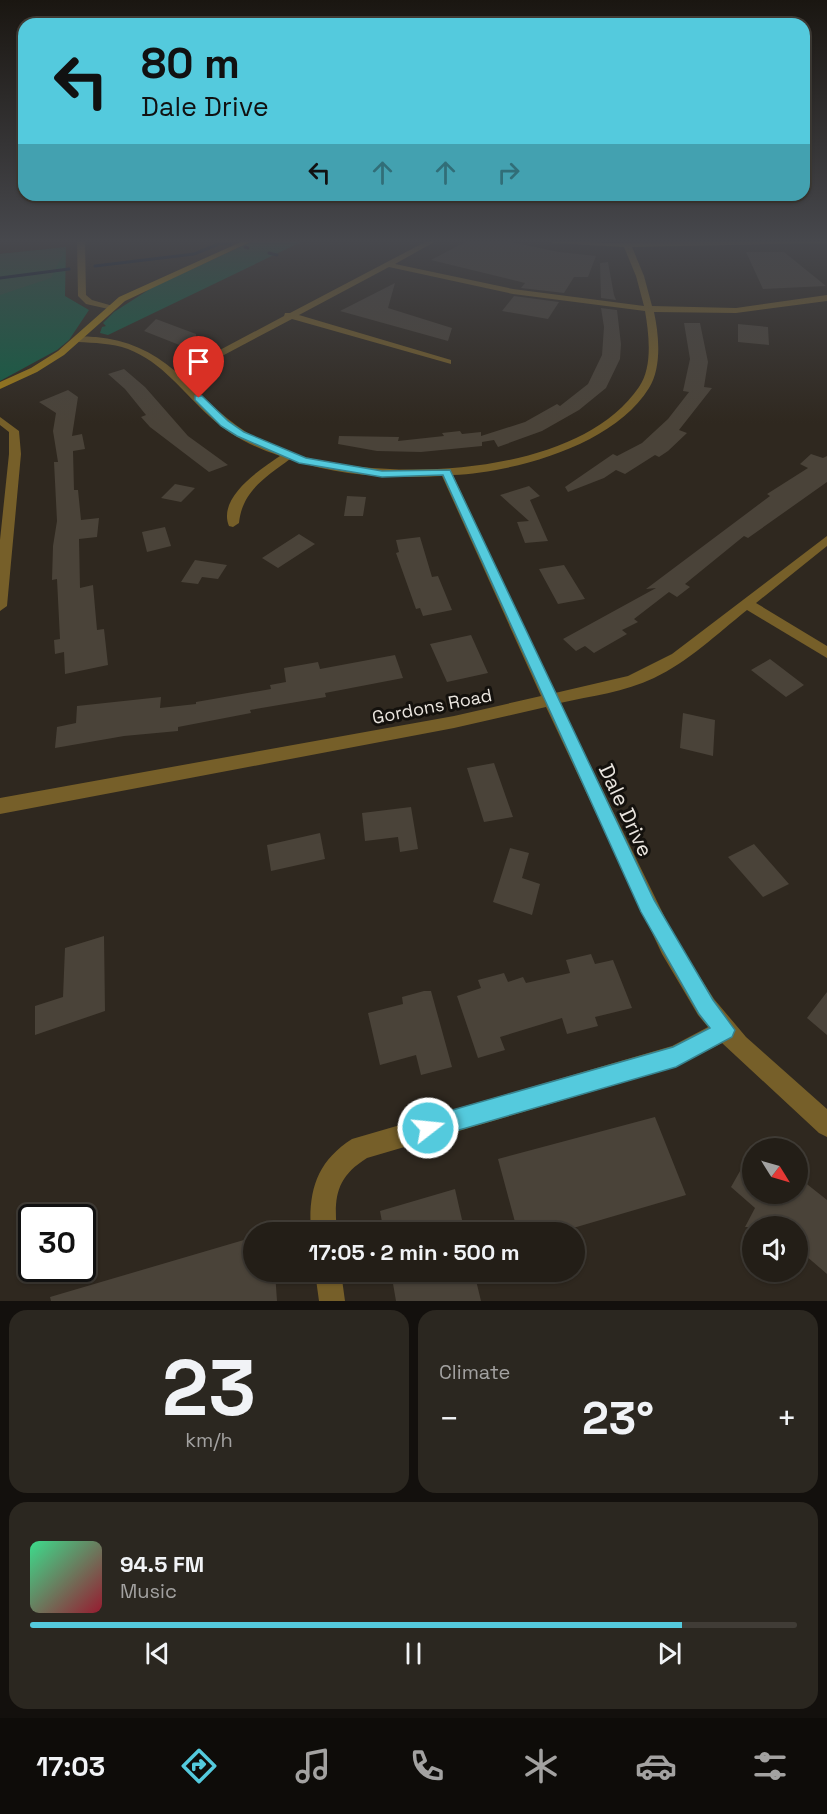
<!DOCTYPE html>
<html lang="en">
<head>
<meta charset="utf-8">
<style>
  :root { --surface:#231e17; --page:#2b2720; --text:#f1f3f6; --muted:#a3a2a1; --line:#403c36; --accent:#54cadd }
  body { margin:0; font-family:"Space Grotesk",sans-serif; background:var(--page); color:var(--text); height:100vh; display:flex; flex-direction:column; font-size:22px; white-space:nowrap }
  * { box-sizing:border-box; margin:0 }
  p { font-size:20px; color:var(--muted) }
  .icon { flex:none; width:33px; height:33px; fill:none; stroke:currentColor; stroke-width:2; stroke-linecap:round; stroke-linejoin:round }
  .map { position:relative; height:1301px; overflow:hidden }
  .sheet { display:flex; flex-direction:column; gap:9px; padding:9px; background:#13100d; flex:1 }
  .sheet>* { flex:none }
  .hud { position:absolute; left:18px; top:18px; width:792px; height:183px; border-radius:18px; box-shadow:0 2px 4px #0004,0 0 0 2px var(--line); background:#54cadd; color:#111; overflow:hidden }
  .needle { width:39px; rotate:127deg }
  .buttons { position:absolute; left:742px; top:1138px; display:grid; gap:12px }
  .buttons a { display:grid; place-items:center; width:66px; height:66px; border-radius:50%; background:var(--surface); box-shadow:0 2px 4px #0004,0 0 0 2px var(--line); font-size:30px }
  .speed { position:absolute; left:18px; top:1204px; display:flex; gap:12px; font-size:30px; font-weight:700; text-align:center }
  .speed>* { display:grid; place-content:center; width:78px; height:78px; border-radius:50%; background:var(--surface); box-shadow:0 2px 4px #0004,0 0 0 2px var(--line); line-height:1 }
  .speed .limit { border:3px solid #111; border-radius:9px; background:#fff; color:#111 }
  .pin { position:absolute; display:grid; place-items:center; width:51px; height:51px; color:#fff; margin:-62px -26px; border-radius:50% 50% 50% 0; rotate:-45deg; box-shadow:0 0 6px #0007 }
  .pin .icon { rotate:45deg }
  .me { position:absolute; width:66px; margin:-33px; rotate:74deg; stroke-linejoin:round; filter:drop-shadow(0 0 4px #0008) }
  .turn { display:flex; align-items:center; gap:21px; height:126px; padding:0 24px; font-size:27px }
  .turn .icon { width:78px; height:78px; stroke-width:2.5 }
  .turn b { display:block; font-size:42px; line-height:51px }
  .lanes { display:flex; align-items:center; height:57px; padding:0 24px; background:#0003; justify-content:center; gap:30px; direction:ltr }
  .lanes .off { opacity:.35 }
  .big { font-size:45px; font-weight:700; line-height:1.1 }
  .sheet .widget { flex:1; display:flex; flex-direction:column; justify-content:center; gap:9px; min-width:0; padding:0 21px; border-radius:18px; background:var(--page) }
  .sheet .dial { align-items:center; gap:0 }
  .dial b { font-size:78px; line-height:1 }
  .song { display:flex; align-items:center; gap:18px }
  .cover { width:72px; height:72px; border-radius:9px; background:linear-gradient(135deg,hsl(150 70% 55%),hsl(350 70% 35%)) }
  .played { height:6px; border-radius:3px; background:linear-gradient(90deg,var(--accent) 85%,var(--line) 85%) }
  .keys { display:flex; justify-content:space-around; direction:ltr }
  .heat { display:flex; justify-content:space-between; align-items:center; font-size:33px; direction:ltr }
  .sheet .tiles { flex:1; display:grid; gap:9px; grid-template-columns:1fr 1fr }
  .widget:last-child { grid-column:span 2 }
  .trip { position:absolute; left:243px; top:1222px; width:342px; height:60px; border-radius:30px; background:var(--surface); box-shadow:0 2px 4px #0004,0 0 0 2px var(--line); font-weight:700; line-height:60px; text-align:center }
  .dock { display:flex; height:96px; justify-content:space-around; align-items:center; background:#0e0c09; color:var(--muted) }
  .dock .icon { width:42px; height:42px }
  .dock .active { color:var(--accent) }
  .dock b { font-size:27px; color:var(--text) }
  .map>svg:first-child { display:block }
  .green { fill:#125f44 }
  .forest { fill:#235944 }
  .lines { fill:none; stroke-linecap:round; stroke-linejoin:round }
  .stream { stroke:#001634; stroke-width:3 }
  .building { fill:#4a4339 }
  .street { fill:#765f29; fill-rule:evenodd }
  .secondary { fill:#a27d16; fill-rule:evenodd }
  .route { fill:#54cadd; stroke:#378390; stroke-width:1.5 }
  .labels { text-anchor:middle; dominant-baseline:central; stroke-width:6; stroke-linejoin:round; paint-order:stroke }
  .street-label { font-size:18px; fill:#eae5df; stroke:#14110d }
  .near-street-label { font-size:21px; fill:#eae5df; stroke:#14110d }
</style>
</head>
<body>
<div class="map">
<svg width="827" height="1301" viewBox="0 0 827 1301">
  <rect width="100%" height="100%" fill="#2f281f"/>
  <path class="green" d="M253,241H303L108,335L100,333L102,327L106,326L103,323L114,312L153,287Z
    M66,247L65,296L89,310L69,340L57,350L0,381V254Z"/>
  <path class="forest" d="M53,250L63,254L51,278L0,295V254Z"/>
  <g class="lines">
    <path class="stream" d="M245,247L248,248
      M269,253L277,255
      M95,266L194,254L219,244H231
      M0,278L69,269"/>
  </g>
  <path class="building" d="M467,241H506L559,252L596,256L588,277H574L564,293L521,288L525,283L431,260Z
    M746,252H784L826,286L763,289Z
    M608,262L614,295L616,300L601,298L600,263Z
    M395,283L388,308L452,328L448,341L340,311Z
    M514,296L559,302L548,319L502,311Z
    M601,308L617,310L621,344L620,359L606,388L579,410L542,431L498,447L494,440L482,442V446L421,452L377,451L338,444L339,436L399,437L398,441L444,436L442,433L460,431L462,434L481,432V436L525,422L557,404L560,406L588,384L602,355L604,327Z
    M156,319L196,334V343L187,348L144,331Z
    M684,323H700L708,362L704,387L712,388L679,430L687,433L668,451L659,457L655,455L625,474L616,470L604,478L568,492L565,487L613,454L617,456L642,443L668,419L689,392L683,391L690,359Z
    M738,324L768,327L769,345L738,342Z
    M124,369L145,387L188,436L228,465L209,472L150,427L141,417L146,415L125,389L108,374Z
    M68,390L78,397L72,436L82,434L85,449L73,451L74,490H78L81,520L99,518L97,537L79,539L80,588L93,585L97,630L104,629L108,665L65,674L64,652L55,654L54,640L60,639L57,579L52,580L53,546L57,521L54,462H58L53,431L56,413L39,402Z
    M811,454L823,458L827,456V482L748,538L744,536L685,584L690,587L677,597L669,592L634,619L638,622L622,630L627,634L594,653L585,646L576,651L563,639L656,588L646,589L770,496L767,494L808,468L800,464Z
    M175,484L195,488L181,502L161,498Z
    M529,486L540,496L530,500L548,541L525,543L517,522L529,521L500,495Z
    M347,496L366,497L363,516H344Z
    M165,527L171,546L147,552L142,532Z
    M299,534L315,544L278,568L262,558Z
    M420,537L432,577L438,576L452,610L423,616L420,608L416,609L396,553L399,552L396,540Z
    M195,560L227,565L218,579L202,577L198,584L181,582Z
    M564,565L585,599L558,604L539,569Z
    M471,635L488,673L447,682L430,644Z
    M395,655L403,678L325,693L326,697L250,710L251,713L178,727V731L124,736L55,748L57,727L76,723L77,706L161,697L160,708L196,704V702L271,689L270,685L286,682L284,668L318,662L320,669Z
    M770,659L804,685L786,697L751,670Z
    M683,713L715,720L713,756L680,748Z
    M494,763L513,817L484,822L467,768Z
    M411,807L418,849L400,852L398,837L365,841L362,813Z
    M320,833L325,859L271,871L267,845Z
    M754,844L789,884L763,897L728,857Z
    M510,848L529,853L522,878L540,884L532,915L493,902Z
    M104,936L105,1011L35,1035V1006L63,997L65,948Z
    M591,954L595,964L613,960L632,1008L595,1017L598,1026L567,1034L562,1018L500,1037L505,1050L478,1058L457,996L481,988L478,980L504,973L508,982L523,977L526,983L570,973L566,960Z
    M424,991H431L452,1067L421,1075L416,1055L380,1065L368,1013L403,1004L402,997Z
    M827,992V1035L807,1018Z
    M655,1117L686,1195L556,1233H518L498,1159Z
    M753,1148V1194H798V1177L827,1200V1274L798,1249V1227H745L755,1208L731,1187Z
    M455,1189L465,1233H384L380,1211Z
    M254,1237V1272H275L277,1301H51L50,1297Z
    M391,1272H474L481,1301H396Z"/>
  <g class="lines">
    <path class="street" d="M77,241H85L86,295L92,300L113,306V310L86,304L78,296Z
      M427,241H436L395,264L513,289L644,306L636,276L624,247L553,243L549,241L606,243L827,241V243L632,247L644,276L652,306L736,308L827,295V301L736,313L654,312C659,335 662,367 649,388C614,445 516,472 453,475L555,693L628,676L672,654L827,536V546L756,603L827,646V658L747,610C717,634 688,662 654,678C625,692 591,696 560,703L676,940L714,999L746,1037L827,1109V1137L819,1133L722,1043L676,1067L367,1158C335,1178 334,1198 337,1233H311C308,1192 316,1162 352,1139L672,1046L708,1027L698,1015L662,954L546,707L454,728L0,814V798L454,716L541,696L442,476C391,479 338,476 290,459C266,477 242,491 239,523L233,527L229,526C217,497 261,469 280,456C253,447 229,435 209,416C183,392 162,362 128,349C112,343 94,343 78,342L73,339C80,335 89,337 96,337C127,340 152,351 175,371L201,360L284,316L285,313H290ZM389,267L513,294L645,311C649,334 653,367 639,387C580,474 405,481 313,459C249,444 225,418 180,375L207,364L292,319L451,364V360L299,315Z
      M0,417L19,431L21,454L7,606L0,611V540L9,454V432L0,425Z
      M315,1272H341L345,1301H319Z"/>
    <path class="secondary" d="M243,241H252L125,301L64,355L37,372L0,389V382L31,368L58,351L119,297Z"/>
  </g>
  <linearGradient id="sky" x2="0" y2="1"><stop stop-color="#1a1611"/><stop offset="0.57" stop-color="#47484d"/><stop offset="1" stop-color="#47484d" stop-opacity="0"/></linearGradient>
  <rect width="827" height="423" fill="url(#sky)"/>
  <path class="route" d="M195,396H202L228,421L244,432L306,458L382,471L450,470L654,900L713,1000L735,1030L732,1037L676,1067L428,1139L421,1136L417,1128L421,1121L428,1117L673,1047L710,1028L699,1014L641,912L443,475L382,477L299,463L237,436L221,426L195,400Z"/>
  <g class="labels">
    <g class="street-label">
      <text transform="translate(432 706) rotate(-11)">Gordons Road</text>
    </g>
    <g class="near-street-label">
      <text transform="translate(626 810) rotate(65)">Dale Drive</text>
    </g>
  </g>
</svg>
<div class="buttons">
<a><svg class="needle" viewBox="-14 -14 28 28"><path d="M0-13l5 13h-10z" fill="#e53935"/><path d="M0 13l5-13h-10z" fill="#a3a2a1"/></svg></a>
<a><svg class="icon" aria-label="sound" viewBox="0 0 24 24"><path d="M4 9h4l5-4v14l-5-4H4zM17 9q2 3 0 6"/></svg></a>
</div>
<div class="speed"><div class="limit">30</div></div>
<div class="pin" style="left:199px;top:398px;background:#d93025"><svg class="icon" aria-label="arrive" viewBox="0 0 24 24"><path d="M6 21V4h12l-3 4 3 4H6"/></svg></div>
<svg class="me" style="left:428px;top:1128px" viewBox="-20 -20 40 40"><circle r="17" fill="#54cadd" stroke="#fff" stroke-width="3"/><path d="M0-11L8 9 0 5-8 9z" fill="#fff"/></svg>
<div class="trip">17:05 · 2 min · 500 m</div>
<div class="hud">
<div class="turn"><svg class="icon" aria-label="left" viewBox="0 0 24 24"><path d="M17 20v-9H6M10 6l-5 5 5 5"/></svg><div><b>80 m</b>Dale Drive</div></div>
<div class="lanes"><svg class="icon" aria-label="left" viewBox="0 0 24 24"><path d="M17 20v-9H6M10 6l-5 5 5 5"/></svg><svg class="icon off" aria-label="ahead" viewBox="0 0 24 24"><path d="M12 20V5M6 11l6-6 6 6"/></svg><svg class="icon off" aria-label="ahead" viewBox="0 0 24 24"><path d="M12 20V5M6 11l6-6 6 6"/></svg><svg class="icon off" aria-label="right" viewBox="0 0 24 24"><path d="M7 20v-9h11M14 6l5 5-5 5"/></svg></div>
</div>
</div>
<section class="sheet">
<div class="tiles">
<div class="widget dial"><b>23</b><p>km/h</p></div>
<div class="widget"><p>Climate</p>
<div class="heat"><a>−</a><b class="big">23°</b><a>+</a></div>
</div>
<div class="widget">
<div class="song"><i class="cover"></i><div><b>94.5 FM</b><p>Music</p></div></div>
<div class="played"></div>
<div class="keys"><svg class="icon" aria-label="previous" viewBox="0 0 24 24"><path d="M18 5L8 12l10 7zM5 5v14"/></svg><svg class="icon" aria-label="pause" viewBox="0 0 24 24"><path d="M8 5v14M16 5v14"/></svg><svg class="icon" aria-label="next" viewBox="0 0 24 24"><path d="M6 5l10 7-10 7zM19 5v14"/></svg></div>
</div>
</div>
</section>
<nav class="dock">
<b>17:03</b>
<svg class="icon active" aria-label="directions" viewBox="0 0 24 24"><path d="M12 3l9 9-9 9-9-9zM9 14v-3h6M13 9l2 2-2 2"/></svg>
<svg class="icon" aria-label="music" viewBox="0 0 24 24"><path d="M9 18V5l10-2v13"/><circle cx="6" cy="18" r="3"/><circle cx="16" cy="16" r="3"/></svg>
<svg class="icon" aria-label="phone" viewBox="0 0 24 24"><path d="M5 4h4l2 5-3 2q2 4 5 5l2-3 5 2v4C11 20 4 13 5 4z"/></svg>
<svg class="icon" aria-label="climate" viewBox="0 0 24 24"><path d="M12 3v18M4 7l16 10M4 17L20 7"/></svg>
<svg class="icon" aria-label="car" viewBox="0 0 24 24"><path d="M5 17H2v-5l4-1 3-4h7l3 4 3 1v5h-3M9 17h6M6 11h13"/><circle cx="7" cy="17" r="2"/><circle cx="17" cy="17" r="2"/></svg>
<svg class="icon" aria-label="filters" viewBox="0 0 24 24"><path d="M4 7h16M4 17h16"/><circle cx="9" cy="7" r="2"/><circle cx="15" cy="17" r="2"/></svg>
</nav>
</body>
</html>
